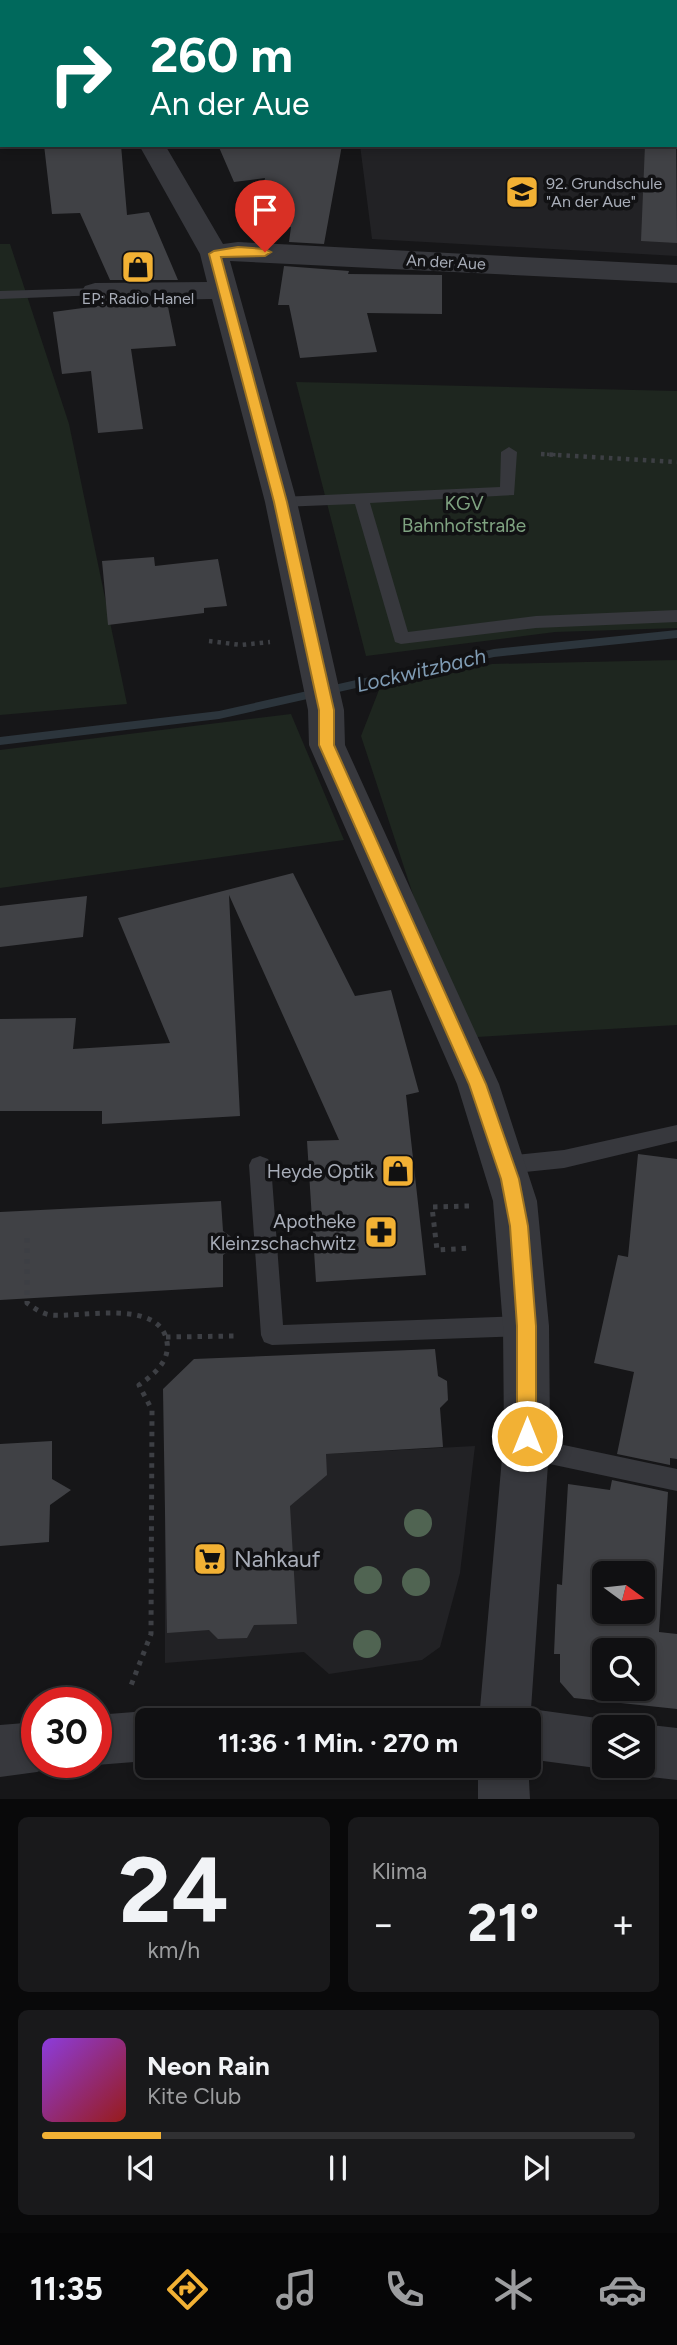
<!DOCTYPE html>
<html lang="de">
<head>
<meta charset="utf-8">
<style>
  :root { --surface:#101012; --page:#19191b; --text:#f1f3f6; --muted:#9c9d9f; --line:#303032; --accent:#f2b134 }
  body { margin:0; font-family:Figtree,sans-serif; background:var(--page); color:var(--text); height:100vh; display:flex; flex-direction:column; font-size:26px; white-space:nowrap }
  * { box-sizing:border-box; margin:0 }
  p { font-size:23px; color:var(--muted) }
  .icon { flex:none; width:38px; height:38px; fill:none; stroke:currentColor; stroke-width:2; stroke-linecap:round; stroke-linejoin:round }
  .map { position:relative; height:1799px; overflow:hidden }
  .sheet { display:flex; flex-direction:column; gap:18px; padding:18px; background:#09090a; flex:1 }
  .sheet>* { flex:none }
  .hud { position:absolute; left:0px; top:0px; width:677px; height:147px; box-shadow:0 4px 10px #0003,0 0 0 2px var(--line); background:#00695c; color:#fff; overflow:hidden }
  .needle { width:46px; rotate:105deg }
  .controls { position:absolute; left:592px; top:1561px; display:grid; gap:14px }
  .controls a { display:grid; place-items:center; width:63px; height:63px; border-radius:10px; background:var(--surface); box-shadow:0 4px 10px #0003,0 0 0 2px var(--line); font-size:35px }
  .speed { position:absolute; left:21px; top:1687px; display:flex; gap:14px; font-size:35px; font-weight:700; text-align:center }
  .speed>* { display:grid; place-content:center; width:91px; height:91px; border-radius:50%; background:var(--surface); box-shadow:0 4px 10px #0003,0 0 0 2px var(--line); line-height:1 }
  .speed .limit { border:10px solid #d22; background:#fff; color:#111 }
  .pin { position:absolute; display:grid; place-items:center; width:60px; height:60px; color:#fff; margin:-72px -30px; border-radius:50% 50% 50% 0; rotate:-45deg; box-shadow:0 0 7px #0007 }
  .pin .icon { rotate:45deg }
  .me { position:absolute; width:77px; margin:-38px; rotate:0deg; stroke-linejoin:round; filter:drop-shadow(0 0 5px #0008) }
  .turn { display:flex; align-items:center; gap:24px; height:147px; padding:0 35px; font-size:32px }
  .turn .icon { width:91px; height:91px; stroke-width:2.5 }
  .turn b { display:block; font-size:49px; line-height:60px }
  .big { font-size:52px; font-weight:700; line-height:1.1 }
  .sheet .widget { flex:1; display:flex; flex-direction:column; justify-content:center; gap:10px; min-width:0; padding:0 24px; border-radius:10px; background:var(--page) }
  .sheet .dial { align-items:center; gap:0 }
  .dial b { font-size:91px; line-height:1 }
  .song { display:flex; align-items:center; gap:21px }
  .cover { width:84px; height:84px; border-radius:10px; background:linear-gradient(135deg,hsl(270 70% 55%),hsl(0 70% 35%)) }
  .played { height:7px; border-radius:4px; background:linear-gradient(90deg,var(--accent) 20%,var(--line) 20%) }
  .keys { display:flex; justify-content:space-around; direction:ltr }
  .heat { display:flex; justify-content:space-between; align-items:center; font-size:38px; direction:ltr }
  .sheet .tiles { flex:1; display:grid; gap:18px; grid-template-columns:1fr 1fr }
  .widget:last-child { grid-column:span 2 }
  .trip { position:absolute; left:135px; top:1708px; width:406px; height:70px; border-radius:10px; background:var(--surface); box-shadow:0 4px 10px #0003,0 0 0 2px var(--line); font-weight:700; line-height:70px; text-align:center }
  .menu { display:flex; height:112px; justify-content:space-around; align-items:center; background:#060607; color:var(--muted) }
  .menu .icon { width:49px; height:49px }
  .menu .active { color:var(--accent) }
  .menu b { font-size:32px; color:var(--text) }
  .map>svg:first-child { display:block }
  .built { fill:#222225 }
  .green { fill:#1e261f }
  .lines { fill:none; stroke-linecap:round; stroke-linejoin:round }
  .stream { fill:#2c353c; fill-rule:evenodd }
  .building { fill:#404145; fill-rule:evenodd }
  .path-far2 { stroke:#3d3f44; stroke-width:3.5; stroke-dasharray:2.5 3.5; stroke-linecap:butt }
  .path-far1 { stroke:#3d3f44; stroke-width:4.5; stroke-dasharray:3.5 5; stroke-linecap:butt }
  .path { stroke:#3d3f44; stroke-width:5; stroke-dasharray:4.5 6; stroke-linecap:butt }
  .lane { fill:#37383d; fill-rule:evenodd }
  .street { fill:#37383d; fill-rule:evenodd }
  .tree { fill:#506452 }
  .route { fill:#f2b134; stroke:#9d7322; stroke-width:2 }
  .labels { text-anchor:middle; dominant-baseline:central; stroke-width:7; stroke-linejoin:round; paint-order:stroke }
  .far-poi-label { font-size:16px; fill:#a8adb8; stroke:#111113; text-anchor:start }
  .far-street-label { font-size:16px; fill:#a8adb8; stroke:#111113 }
  .park-label { font-size:19px; fill:#7fa381; stroke:#111113 }
  .poi-label { font-size:19px; fill:#a8adb8; stroke:#111113; text-anchor:end }
  .water-label { font-size:21px; font-style:italic; fill:#7f9bb3; stroke:#111113 }
  .near-poi-label { font-size:23px; fill:#a8adb8; stroke:#111113; text-anchor:start }
</style>
</head>
<body>
<div class="map">
<svg width="677" height="1799" viewBox="0 0 677 1799">
  <rect width="100%" height="100%" fill="#161618"/>
  <path class="built" d="M676,129L677,256L372,239L360,145H676Z
    M475,1446L460,1573L440,1647L422,1660L329,1674L304,1652L165,1663V1467L326,1454Z"/>
  <path class="green" d="M0,244H10L69,424L127,704L0,715Z
    M296,382L677,391V628L555,632L366,656Z
    M677,660V1025L460,1038L361,736L379,690L492,664Z
    M291,714L344,840L0,888V750Z"/>
  <g class="lines">
    <path class="stream" d="M677,630V638L494,657L219,719L0,745V737L219,711L494,649Z"/>
  </g>
  <path class="building" d="M676,135L677,243L641,241L645,145H676Z
    M44,145H121L127,215L149,212L178,280H110L80,213L52,214Z
    M218,145H342L324,244L289,242L291,227L254,226L265,178L234,182Z
    M284,266L349,271L348,274L442,275V314L367,313L377,352L300,358L289,305H278Z
    M167,302L176,346L131,349L143,429L98,433L91,371L62,374L53,312L120,303Z
    M154,557L155,566L218,559L227,606L204,608V613L108,625L102,561Z
    M293,873L355,996L391,990L419,1092L406,1095L426,1275L316,1282L307,1141L339,1140L229,895L240,1116L102,1124V1111H0V1019L76,1018L73,1049L170,1043L118,918Z
    M87,896L83,937L0,947V906Z
    M638,1154L677,1159V1459L670,1458V1465L617,1454L634,1372L594,1363L618,1255L628,1257Z
    M221,1201L223,1231L240,1243L223,1255V1287L0,1300V1212Z
    M435,1349L438,1376L447,1381L448,1400L440,1408L443,1447L326,1454L327,1475L290,1506L297,1624L254,1625L247,1638L218,1639L209,1630L167,1633L163,1389L194,1359Z
    M52,1441V1479L71,1490L50,1505L49,1542L0,1546V1444Z
    M612,1480L668,1492L659,1632L677,1634V1709L574,1698L560,1682V1654H554L557,1584L562,1585L568,1484L610,1490ZM604,1573H642V1612H604ZM604,1650H642V1689H604Z"/>
  <g class="lines">
    <path class="path-far2" d="M541,454L561,455"/>
    <path class="path-far1" d="M541,454L677,462
      M209,641L241,645L270,642"/>
    <path class="path" d="M469,1206L432,1207L437,1250L472,1248
      M27,1238V1303C34,1308 42,1314 51,1315C81,1318 160,1298 167,1342C170,1362 153,1375 139,1385L152,1410L151,1634L130,1688
      M166,1337L236,1336"/>
    <path class="lane" d="M0,16H2V24H0Z
      M2,79V87L0,88V80Z
      M95,288L100,289L102,292L100,295L0,299V291Z
      M509,447L517,452L514,495L370,503L408,632L536,616L677,610V622L536,628L401,644L395,642L355,504L281,507L273,502L281,497L500,487L501,452Z
      M677,1125V1141L564,1168L506,1174L498,1171L495,1165L498,1159L506,1156L564,1150Z
      M260,1156L268,1159L271,1165L283,1325L526,1316L534,1319L537,1326L534,1333L526,1336L272,1345L264,1342L261,1335L249,1165L252,1159Z
      M526,1437L677,1469V1491L526,1459L518,1455L514,1448L518,1441Z"/>
    <path class="street" d="M79,0H103V2H79Z
      M677,0V13H676V2H667Z
      M0,39H2V55H0Z
      M139,145H165L223,244L238,242L677,265V283L230,261L297,502L344,710L345,745L499,1084L537,1201L549,1326L550,1435L531,1709L604,1719L622,1726L604,1727V1766H613L604,1769L528,1759V1720H479L504,1435L503,1326L493,1201L457,1084L309,745L308,710L265,502L212,299L95,301L85,298L81,292L85,286L95,283L207,282L200,254Z
      M147,1711L166,1720H147V1761L96,1765L88,1762H96V1715Z
      M37,1722V1762H56L55,1765L37,1772L0,1777V1725Z
      M642,1724L677,1728V1780L642,1776L624,1768L623,1766H642V1727H635Z
      M528,1762L530,1799H478V1766H528Z"/>
  </g>
  <g class="tree">
    <circle cx="418" cy="1523" r="14"/>
    <circle cx="368" cy="1580" r="14"/>
    <circle cx="416" cy="1582" r="14"/>
    <circle cx="367" cy="1644" r="14"/>
  </g>
  <path class="route" d="M238,247L265,249L271,252L265,256L221,257L287,502L334,710V745L486,1084L519,1179L528,1226L536,1326V1436L533,1442L527,1444L520,1442L517,1436V1326L510,1226L501,1179L469,1084L319,745V710L274,502L209,254L214,251Z"/>
  <defs>
    <symbol id="school-square" viewBox="-11 -11 22 22"><rect x="-9" y="-9" width="18" height="18" rx="4" fill="#f2b134" stroke="#111113"/><path d="M0-5L7-2L0 1L-7-2ZM-4 1L0 2.5L4 1V4Q0 6-4 4Z" fill="#111"/></symbol>
    <symbol id="shop-square" viewBox="-11 -11 22 22"><rect x="-9" y="-9" width="18" height="18" rx="4" fill="#f2b134" stroke="#111113"/><path d="M-5-2.5h2.3a2.7 3.5 0 0 1 5.4 0H5L5.5 6h-11ZM-1.5-2.5h3a1.5 2.3 0 0 0-3 0Z" fill="#111"/></symbol>
    <symbol id="pharmacy-square" viewBox="-11 -11 22 22"><rect x="-9" y="-9" width="18" height="18" rx="4" fill="#f2b134" stroke="#111113"/><path d="M-2-6h4v4h4v4h-4v4h-4v-4h-4v-4h4Z" fill="#111"/></symbol>
    <symbol id="supermarket-square" viewBox="-11 -11 22 22"><rect x="-9" y="-9" width="18" height="18" rx="4" fill="#f2b134" stroke="#111113"/><path d="M-6-5.5h2.5l.6 2H6L4.5 2H-2.5L-4.4-4H-6ZM-1.5 3.2a1.3 1.3 0 1 0 .1 0ZM3 3.2a1.3 1.3 0 1 0 .1 0Z" fill="#111"/></symbol>
  </defs>
  <g fill-rule="evenodd">
    <use href="#school-square" x="503" y="173" width="38" height="38"/>
    <use href="#shop-square" x="119" y="248" width="38" height="38"/>
    <use href="#shop-square" x="379" y="1152" width="38" height="38"/>
    <use href="#pharmacy-square" x="362" y="1213" width="38" height="38"/>
    <use href="#supermarket-square" x="191" y="1540" width="38" height="38"/>
  </g>
  <g class="labels">
    <g class="far-poi-label">
      <text x="546" y="183">92. Grundschule<tspan x="546" dy="18">"An der Aue"</tspan></text>
      <text x="138" y="298" text-anchor="middle">EP: Radio Hanel</text>
    </g>
    <g class="far-street-label">
      <text transform="translate(446 262) rotate(3)">An der Aue</text>
    </g>
    <g class="park-label">
      <text x="464" y="503">KGV<tspan x="464" dy="22">Bahnhofstraße</tspan></text>
    </g>
    <g class="poi-label">
      <text x="374" y="1171">Heyde Optik</text>
      <text x="356" y="1221">Apotheke<tspan x="356" dy="22">Kleinzschachwitz</tspan></text>
    </g>
    <g class="water-label">
      <text transform="translate(421 670) rotate(-13)">Lockwitzbach</text>
    </g>
    <g class="near-poi-label">
      <text x="234" y="1559">Nahkauf</text>
    </g>
  </g>
</svg>
<div class="controls">
<a><svg class="needle" viewBox="-14 -14 28 28"><path d="M0-13l5 13h-10z" fill="#e53935"/><path d="M0 13l5-13h-10z" fill="#9c9d9f"/></svg></a>
<a><svg class="icon" aria-label="search" viewBox="0 0 24 24"><circle cx="10" cy="10" r="6"/><path d="M15 15l6 6"/></svg></a>
<a><svg class="icon" aria-label="layers" viewBox="0 0 24 24"><path d="M12 4l9 5-9 5-9-5zM3 14l9 5 9-5"/></svg></a>
</div>
<div class="speed"><div class="limit">30</div></div>
<div class="pin" style="left:265px;top:252px;background:#d93025"><svg class="icon" aria-label="arrive" viewBox="0 0 24 24"><path d="M6 21V4h12l-3 4 3 4H6"/></svg></div>
<svg class="me" style="left:527px;top:1436px" viewBox="-20 -20 40 40"><circle r="17" fill="#f2b134" stroke="#fff" stroke-width="3"/><path d="M0-11L8 9 0 5-8 9z" fill="#fff"/></svg>
<div class="trip">11:36 · 1 Min. · 270 m</div>
<div class="hud">
<div class="turn"><svg class="icon" aria-label="right" viewBox="0 0 24 24"><path d="M7 20v-9h11M14 6l5 5-5 5"/></svg><div><b>260 m</b>An der Aue</div></div>
</div>
</div>
<section class="sheet">
<div class="tiles">
<div class="widget dial"><b>24</b><p>km/h</p></div>
<div class="widget"><p>Klima</p>
<div class="heat"><a>−</a><b class="big">21°</b><a>+</a></div>
</div>
<div class="widget">
<div class="song"><i class="cover"></i><div><b>Neon Rain</b><p>Kite Club</p></div></div>
<div class="played"></div>
<div class="keys"><svg class="icon" aria-label="previous" viewBox="0 0 24 24"><path d="M18 5L8 12l10 7zM5 5v14"/></svg><svg class="icon" aria-label="pause" viewBox="0 0 24 24"><path d="M8 5v14M16 5v14"/></svg><svg class="icon" aria-label="next" viewBox="0 0 24 24"><path d="M6 5l10 7-10 7zM19 5v14"/></svg></div>
</div>
</div>
</section>
<nav class="menu">
<b>11:35</b>
<svg class="icon active" aria-label="directions" viewBox="0 0 24 24"><path d="M12 3l9 9-9 9-9-9zM9 14v-3h6M13 9l2 2-2 2"/></svg>
<svg class="icon" aria-label="music" viewBox="0 0 24 24"><path d="M9 18V5l10-2v13"/><circle cx="6" cy="18" r="3"/><circle cx="16" cy="16" r="3"/></svg>
<svg class="icon" aria-label="phone" viewBox="0 0 24 24"><path d="M5 4h4l2 5-3 2q2 4 5 5l2-3 5 2v4C11 20 4 13 5 4z"/></svg>
<svg class="icon" aria-label="climate" viewBox="0 0 24 24"><path d="M12 3v18M4 7l16 10M4 17L20 7"/></svg>
<svg class="icon" aria-label="car" viewBox="0 0 24 24"><path d="M5 17H2v-5l4-1 3-4h7l3 4 3 1v5h-3M9 17h6M6 11h13"/><circle cx="7" cy="17" r="2"/><circle cx="17" cy="17" r="2"/></svg>
</nav>
</body>
</html>
